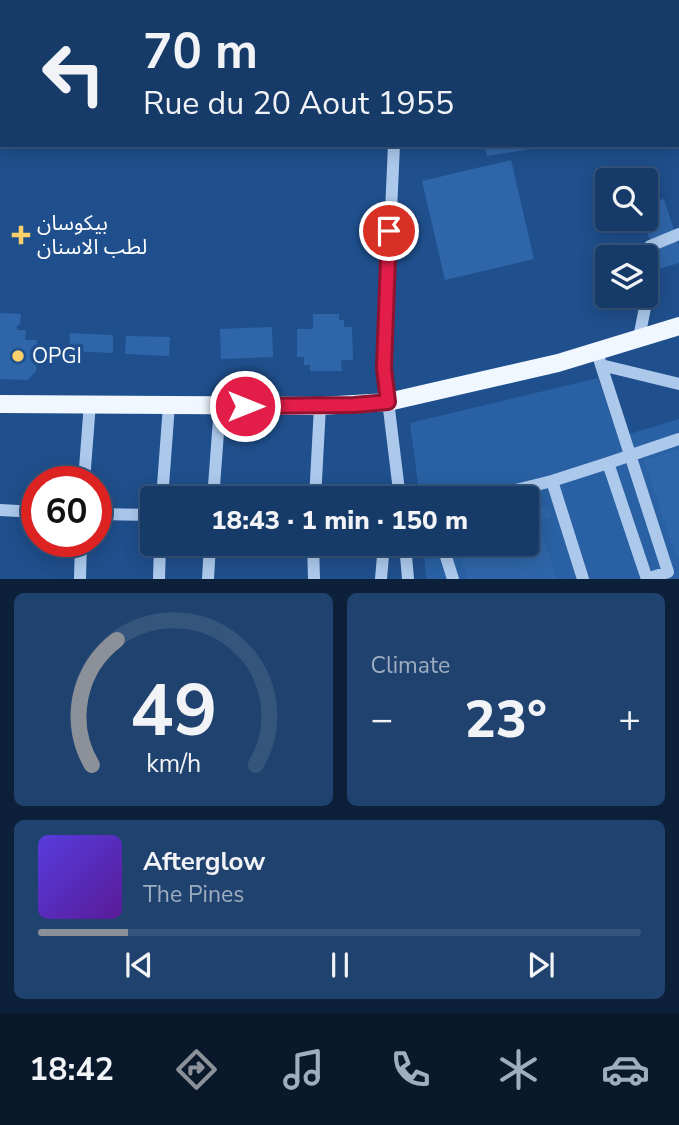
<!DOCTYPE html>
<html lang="en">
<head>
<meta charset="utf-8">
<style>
  :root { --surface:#173b69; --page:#20426f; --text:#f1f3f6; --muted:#9eadc0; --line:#36557d; --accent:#8c9099 }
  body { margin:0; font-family:"Nunito Sans","Noto Sans Arabic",sans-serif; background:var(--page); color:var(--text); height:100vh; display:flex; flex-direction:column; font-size:26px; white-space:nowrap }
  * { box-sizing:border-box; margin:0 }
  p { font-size:23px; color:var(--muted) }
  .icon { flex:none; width:38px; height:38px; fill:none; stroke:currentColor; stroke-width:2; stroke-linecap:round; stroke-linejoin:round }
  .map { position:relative; height:579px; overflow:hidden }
  .panel { display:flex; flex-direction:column; gap:14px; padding:14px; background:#0d203a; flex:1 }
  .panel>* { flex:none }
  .banner { position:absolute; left:0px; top:0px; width:679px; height:147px; box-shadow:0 4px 18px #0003,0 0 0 2px var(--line); background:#173b69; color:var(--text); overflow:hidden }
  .buttons { position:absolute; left:595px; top:168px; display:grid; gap:14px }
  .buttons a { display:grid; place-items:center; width:63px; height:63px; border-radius:7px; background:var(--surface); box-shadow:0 4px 18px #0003,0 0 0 2px var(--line); font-size:35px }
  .speed { position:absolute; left:21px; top:466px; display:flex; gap:14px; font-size:35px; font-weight:700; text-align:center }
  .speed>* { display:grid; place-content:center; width:91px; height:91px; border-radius:50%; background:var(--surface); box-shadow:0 4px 18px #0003,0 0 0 2px var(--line); line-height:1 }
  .speed .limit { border:10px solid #d22; background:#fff; color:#111 }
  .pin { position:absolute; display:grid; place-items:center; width:60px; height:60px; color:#fff; margin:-30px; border:4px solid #fff; border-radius:50%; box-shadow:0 2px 7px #0007 }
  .me { position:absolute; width:77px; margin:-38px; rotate:90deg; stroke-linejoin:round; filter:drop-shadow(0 0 5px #0008) }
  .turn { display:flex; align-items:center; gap:24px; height:147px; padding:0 28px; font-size:32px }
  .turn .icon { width:91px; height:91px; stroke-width:2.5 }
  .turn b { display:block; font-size:49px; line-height:60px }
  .big { font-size:52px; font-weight:800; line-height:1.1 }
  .panel .widget { flex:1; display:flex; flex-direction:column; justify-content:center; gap:10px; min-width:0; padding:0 24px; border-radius:10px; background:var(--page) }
  .panel .dial { align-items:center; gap:0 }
  .dial svg { height:182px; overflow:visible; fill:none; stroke:var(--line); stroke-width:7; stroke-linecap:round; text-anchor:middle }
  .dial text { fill:var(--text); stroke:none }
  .song { display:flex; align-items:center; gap:21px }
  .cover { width:84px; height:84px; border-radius:10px; background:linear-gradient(135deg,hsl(250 70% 55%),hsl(270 70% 35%)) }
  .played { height:7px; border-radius:4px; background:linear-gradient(90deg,var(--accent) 15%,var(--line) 15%) }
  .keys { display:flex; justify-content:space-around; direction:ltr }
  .heat { display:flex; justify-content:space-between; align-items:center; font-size:38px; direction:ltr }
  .panel .tiles { flex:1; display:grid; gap:14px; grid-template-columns:1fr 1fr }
  .widget:last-child { grid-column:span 2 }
  .trip { position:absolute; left:140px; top:486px; width:399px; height:70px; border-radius:7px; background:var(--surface); box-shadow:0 4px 18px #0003,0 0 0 2px var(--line); font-weight:800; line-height:70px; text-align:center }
  .tab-bar { display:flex; height:112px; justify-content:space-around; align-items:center; background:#09182a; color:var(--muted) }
  .tab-bar .icon { width:49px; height:49px }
  .tab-bar .current { color:var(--accent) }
  .tab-bar b { font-size:32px; color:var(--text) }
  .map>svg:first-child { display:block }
  .green { fill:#2961a4 }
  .building { fill:#2f66a9 }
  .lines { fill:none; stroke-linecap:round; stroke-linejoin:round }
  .minor { stroke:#acc9ec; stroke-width:12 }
  .major { stroke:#f1f7ff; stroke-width:18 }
  .route-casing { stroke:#92132f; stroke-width:18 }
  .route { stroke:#e11d48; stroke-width:12 }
  .poi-dot { fill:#fad06c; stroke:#1f4f8c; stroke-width:2.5 }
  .labels { text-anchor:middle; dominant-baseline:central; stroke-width:7; stroke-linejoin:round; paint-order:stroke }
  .poi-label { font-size:21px; fill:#fff; stroke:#1f4f8c; text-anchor:start }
</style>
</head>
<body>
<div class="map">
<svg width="679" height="579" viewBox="0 0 679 579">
  <rect width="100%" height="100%" fill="#1f4f8c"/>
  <path class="green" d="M598,378L620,443L630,441L629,434L679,419V579H426L423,544H527V499H420L410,423Z"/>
  <path class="building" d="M485,145H530L531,149L487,156Z
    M511,160L534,259L445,280L422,181Z
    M664,199L679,246V263L659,269L643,219H646V204Z
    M0,313L21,314L20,325H17V330H26L25,340H37L36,371L28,380L0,379Z
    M313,314H339V320H344V327H352L353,360H341L342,371H310V365H304V357H297V329H313Z
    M272,327L273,357L221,359L220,329Z
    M70,333L113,335V353L69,351Z
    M126,336L170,337L169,356L125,354Z
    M679,449V555L676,556L644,460Z
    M535,495L539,508L547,505L551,517L538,521L557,579H468L456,544H527V498Z"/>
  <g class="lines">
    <path class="minor" d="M631,0V2
      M405,2V0
      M522,2V0
      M677,61H679
      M394,145L384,368L400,499
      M639,338L650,282V246L679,234
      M599,358L601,365L679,384
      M601,365L668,572L647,579L608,463L679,439
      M84,481L90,403
      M552,481L583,579
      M162,499L169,405
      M213,499L220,406
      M315,499L320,406
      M480,499L552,481L608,463
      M0,510L37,512
      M96,514L152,515
      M313,544L314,579
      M405,544L408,579
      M442,544L453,579
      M80,579L81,541
      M159,579L160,544
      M208,579L210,544
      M381,579L384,544"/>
    <path class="major" d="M0,404L320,406L388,402L558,363L679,326"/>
  </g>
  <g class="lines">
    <defs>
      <path id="route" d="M245,406L354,405L388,402L384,368L389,231"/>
    </defs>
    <use href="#route" class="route-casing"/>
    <use href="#route" class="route"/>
  </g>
  <g class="poi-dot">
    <path d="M17.5 224.5h7v7h7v7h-7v7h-7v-7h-7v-7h7z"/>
    <circle cx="18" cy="356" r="7"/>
  </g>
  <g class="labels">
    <g class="poi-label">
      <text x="37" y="223">بيكوسان<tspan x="37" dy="24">لطب الاسنان</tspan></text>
      <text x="32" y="356">OPGI</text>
    </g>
  </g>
</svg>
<div class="buttons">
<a><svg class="icon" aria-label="search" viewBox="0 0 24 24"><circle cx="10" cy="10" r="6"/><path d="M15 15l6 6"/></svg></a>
<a><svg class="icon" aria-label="layers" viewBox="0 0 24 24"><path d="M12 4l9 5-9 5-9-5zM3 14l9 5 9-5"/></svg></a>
</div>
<div class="speed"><div class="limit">60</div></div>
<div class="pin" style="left:389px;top:231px;background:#d93025"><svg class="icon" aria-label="arrive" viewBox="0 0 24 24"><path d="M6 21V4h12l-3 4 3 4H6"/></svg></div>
<svg class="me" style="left:245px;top:406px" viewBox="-20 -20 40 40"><circle r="17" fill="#e11d48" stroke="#fff" stroke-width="3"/><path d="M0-11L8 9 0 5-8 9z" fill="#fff"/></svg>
<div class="trip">18:43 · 1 min · 150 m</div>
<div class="banner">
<div class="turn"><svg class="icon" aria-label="left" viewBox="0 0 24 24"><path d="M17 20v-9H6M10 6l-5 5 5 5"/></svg><div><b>70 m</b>Rue du 20 Aout 1955</div></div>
</div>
</div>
<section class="panel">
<div class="tiles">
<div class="widget dial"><svg viewBox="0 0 100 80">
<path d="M14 69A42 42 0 1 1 86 69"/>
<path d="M14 69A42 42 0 0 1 25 14" stroke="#8c9099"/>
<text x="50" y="56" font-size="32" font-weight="700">49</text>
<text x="50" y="72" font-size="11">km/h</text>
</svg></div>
<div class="widget"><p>Climate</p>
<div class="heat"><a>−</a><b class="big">23°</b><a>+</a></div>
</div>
<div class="widget">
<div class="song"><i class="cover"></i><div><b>Afterglow</b><p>The Pines</p></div></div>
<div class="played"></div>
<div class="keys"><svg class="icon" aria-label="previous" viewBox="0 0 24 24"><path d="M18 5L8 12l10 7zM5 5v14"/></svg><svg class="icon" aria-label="pause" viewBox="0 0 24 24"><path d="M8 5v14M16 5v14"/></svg><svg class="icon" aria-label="next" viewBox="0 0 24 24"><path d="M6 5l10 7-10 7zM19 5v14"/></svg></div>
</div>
</div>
</section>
<nav class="tab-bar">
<b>18:42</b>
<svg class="icon current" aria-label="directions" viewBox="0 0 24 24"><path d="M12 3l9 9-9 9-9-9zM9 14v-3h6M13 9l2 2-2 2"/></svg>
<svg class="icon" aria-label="music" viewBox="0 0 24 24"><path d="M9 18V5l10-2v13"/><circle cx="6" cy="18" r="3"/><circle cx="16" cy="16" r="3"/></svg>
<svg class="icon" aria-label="phone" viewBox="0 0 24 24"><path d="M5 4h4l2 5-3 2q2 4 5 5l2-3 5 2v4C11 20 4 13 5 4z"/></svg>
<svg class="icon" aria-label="climate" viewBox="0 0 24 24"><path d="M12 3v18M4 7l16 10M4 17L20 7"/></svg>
<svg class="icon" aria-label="car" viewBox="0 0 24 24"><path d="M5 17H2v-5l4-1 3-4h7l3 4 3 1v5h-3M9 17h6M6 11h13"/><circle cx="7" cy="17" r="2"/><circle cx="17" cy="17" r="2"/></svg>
</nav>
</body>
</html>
